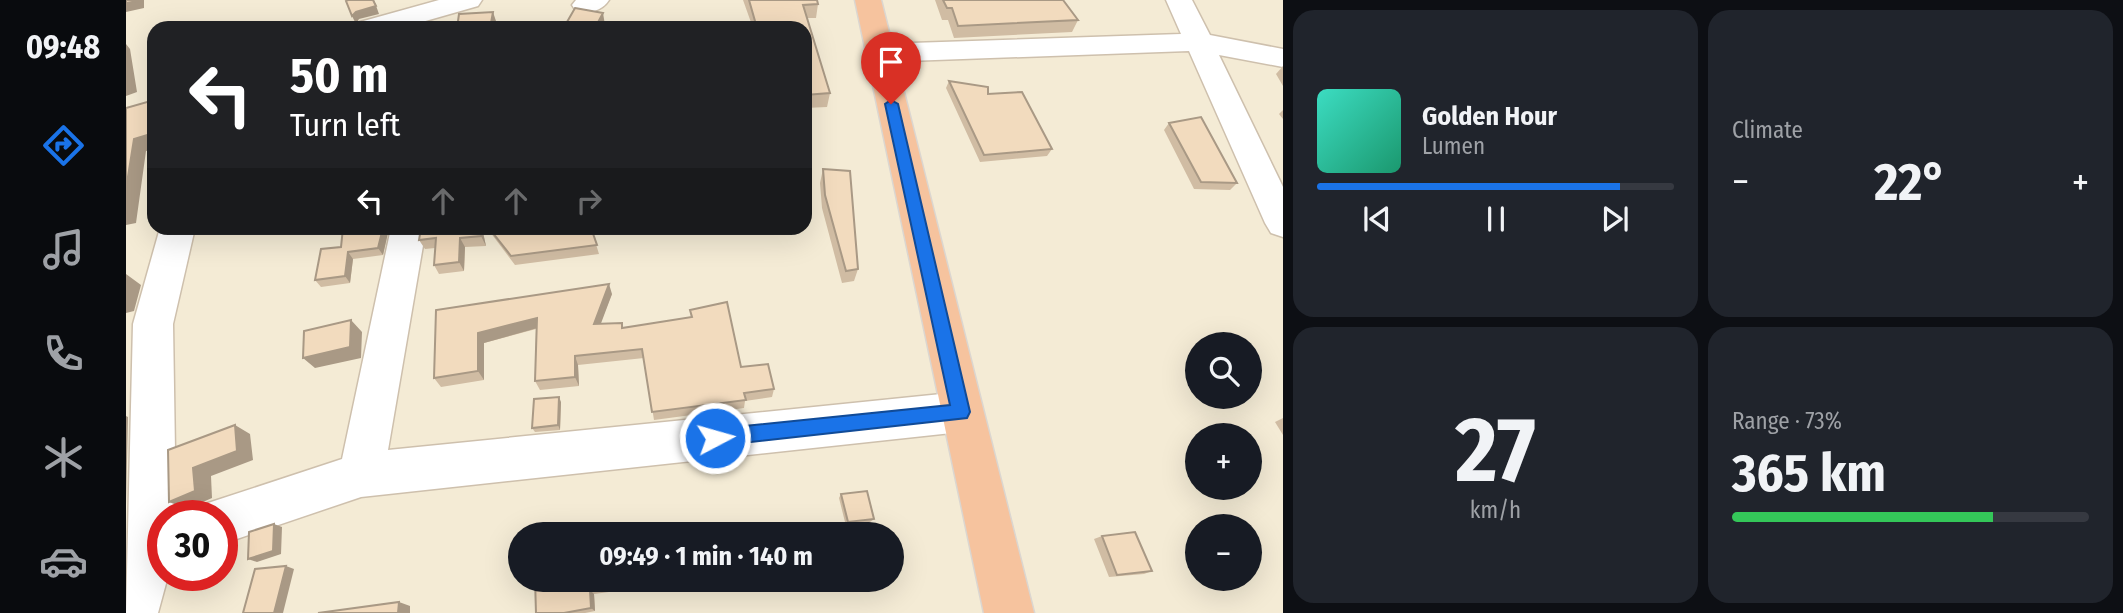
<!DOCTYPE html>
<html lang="en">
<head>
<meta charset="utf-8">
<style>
  :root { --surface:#171b24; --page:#20242c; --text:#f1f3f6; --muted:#9ea1a6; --line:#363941; --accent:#1a73e8 }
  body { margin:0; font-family:"Fira Sans Condensed",sans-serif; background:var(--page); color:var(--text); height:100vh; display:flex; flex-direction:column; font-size:26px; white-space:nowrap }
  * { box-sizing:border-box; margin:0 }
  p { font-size:23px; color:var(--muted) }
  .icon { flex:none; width:38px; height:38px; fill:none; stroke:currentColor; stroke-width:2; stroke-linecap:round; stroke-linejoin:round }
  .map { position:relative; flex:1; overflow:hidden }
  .panel { display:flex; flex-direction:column; gap:10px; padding:10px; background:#0d0f14; width:840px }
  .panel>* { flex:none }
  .top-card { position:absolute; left:21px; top:21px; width:665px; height:214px; border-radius:21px; box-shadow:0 7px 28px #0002; background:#202124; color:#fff; overflow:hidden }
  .tools { position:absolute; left:1059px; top:332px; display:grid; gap:14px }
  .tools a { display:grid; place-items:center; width:77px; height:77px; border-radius:50%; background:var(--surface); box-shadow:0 7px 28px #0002; font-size:35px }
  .speed { position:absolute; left:21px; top:500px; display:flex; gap:14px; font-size:35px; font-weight:700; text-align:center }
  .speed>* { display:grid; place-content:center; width:91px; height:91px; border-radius:50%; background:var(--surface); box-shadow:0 7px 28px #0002; line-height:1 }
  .speed .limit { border:10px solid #d22; background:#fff; color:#111 }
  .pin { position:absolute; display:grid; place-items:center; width:60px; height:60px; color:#fff; margin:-72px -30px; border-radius:50% 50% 50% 0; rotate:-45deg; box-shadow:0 0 7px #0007 }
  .pin .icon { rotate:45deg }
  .me { position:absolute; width:77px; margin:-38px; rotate:84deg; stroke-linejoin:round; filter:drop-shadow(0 0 5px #0008) }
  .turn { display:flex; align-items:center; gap:24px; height:147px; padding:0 28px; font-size:32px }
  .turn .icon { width:91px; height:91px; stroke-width:2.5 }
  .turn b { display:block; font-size:49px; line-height:60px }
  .lanes { display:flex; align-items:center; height:66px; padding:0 28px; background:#0003; justify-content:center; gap:35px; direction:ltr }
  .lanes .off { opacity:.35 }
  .big { font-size:52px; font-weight:700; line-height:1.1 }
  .panel .tile { flex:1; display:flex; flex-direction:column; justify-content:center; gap:10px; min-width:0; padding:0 24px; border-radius:21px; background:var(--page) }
  .panel .dial { align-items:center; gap:0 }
  .dial b { font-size:91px; line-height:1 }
  .song { display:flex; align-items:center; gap:21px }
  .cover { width:84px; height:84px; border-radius:10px; background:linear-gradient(135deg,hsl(170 70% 55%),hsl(160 70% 35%)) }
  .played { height:7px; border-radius:4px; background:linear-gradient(90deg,var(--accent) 85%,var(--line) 85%) }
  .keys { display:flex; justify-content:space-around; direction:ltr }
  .heat { display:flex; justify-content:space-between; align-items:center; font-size:38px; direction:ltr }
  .charge { height:10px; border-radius:5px; background:linear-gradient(90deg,#34c759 73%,var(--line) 0) }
  .panel .tiles { flex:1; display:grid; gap:10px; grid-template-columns:repeat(2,1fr) }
  .trip { position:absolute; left:382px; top:522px; width:396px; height:70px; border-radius:35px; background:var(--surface); box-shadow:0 7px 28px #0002; font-weight:700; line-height:70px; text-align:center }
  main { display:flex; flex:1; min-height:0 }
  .tab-bar { display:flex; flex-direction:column; width:126px; justify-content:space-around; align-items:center; background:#090b0e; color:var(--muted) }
  .tab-bar .icon { width:49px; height:49px }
  .tab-bar .active { color:var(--accent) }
  .tab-bar b { font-size:32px; color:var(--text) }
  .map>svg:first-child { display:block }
  .residential { fill:#f4ebd5; fill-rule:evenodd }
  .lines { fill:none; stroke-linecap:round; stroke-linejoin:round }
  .minor-casing { stroke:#cec0ad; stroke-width:3 }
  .highway-casing { stroke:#dbd6d0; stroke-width:3 }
  .minor { fill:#fff; fill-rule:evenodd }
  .highway { fill:#f6c39e; fill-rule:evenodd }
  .wall { fill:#d0bca3 }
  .shaded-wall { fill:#a99985 }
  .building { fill:#f2dbbe; stroke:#a99985; stroke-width:2 }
  .route { fill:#1a73e8; stroke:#114b97; stroke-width:2 }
</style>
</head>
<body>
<main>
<nav class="tab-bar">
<b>09:48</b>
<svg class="icon active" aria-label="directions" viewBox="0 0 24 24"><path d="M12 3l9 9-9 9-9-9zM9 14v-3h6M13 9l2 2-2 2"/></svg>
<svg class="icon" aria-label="music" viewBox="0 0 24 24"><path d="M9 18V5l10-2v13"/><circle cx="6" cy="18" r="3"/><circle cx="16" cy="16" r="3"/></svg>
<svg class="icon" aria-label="phone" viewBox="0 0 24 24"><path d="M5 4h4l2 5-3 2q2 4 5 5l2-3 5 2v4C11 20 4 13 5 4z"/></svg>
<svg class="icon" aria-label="climate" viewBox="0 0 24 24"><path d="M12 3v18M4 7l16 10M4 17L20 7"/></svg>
<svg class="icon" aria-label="car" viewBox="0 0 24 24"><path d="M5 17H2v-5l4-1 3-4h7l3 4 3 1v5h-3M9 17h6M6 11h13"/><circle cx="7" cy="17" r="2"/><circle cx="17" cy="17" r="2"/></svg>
</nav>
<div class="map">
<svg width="1157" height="613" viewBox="0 0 1157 613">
  <rect width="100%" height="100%" fill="#fcf7e7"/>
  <path class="residential" d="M0,0H1157V613H0ZM28,28H679V228H28ZM1071,345H1124V397H1071ZM1071,436H1124V488H1071ZM37,516H96V576H37ZM1071,527H1124V579H1071ZM394,534H765V579H394Z"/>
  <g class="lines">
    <defs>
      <path id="minor" d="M313,0H356L352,6L275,28H230L234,22Z
        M450,0H483C476,11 463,14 450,11L446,5Z
        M1040,0H1066L1084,35L1157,49V67L1093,55L1157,187V237L1145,233L1139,223L1063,51L754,62L744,59L740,53L744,47L754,44L1055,34Z
        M34,228H69L47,324L50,516H37V576H42L32,613H0L7,324Z
        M265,228H300L262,450L835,392L850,398L856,412L850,426L835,432L235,497L96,544V516H75L79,504L216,459Z"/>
      <path id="highway" d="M729,0H755L908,613H858Z"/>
    </defs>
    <use href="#minor" class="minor-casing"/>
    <use href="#highway" class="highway-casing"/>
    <use href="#minor" class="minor"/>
    <use href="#highway" class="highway"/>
  </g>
  <path class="wall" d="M617,0H691L692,4L690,18H681L704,93L701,107L679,108V28H627Z
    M809,0H937L952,20L946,32L828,38L822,20H816Z
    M1157,66V86L1150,74Z
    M823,81L862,94L926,149L921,156L854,162L820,88Z
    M1157,110V119L1153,114Z
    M1043,123L1111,183L1104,190L1068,189L1038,130Z
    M697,169L732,269L728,281L716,283L696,208L694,183Z
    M116,228H151L150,231L121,233Z
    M263,228L257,255L227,259L224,283L195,287L189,280L215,247Z
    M356,228L360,246L339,247L338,271L313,274L308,265L309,248L299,249L293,240Z
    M361,228H465L473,254L389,265Z
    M486,294L474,324L497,328L565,317L564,310L615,367L648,389L646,397L619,401L618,408L528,420L518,358L452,365L453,386L414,390L409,381L410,329L358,343V380L315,387L308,378L310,310Z
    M435,402L434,430L409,432L406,428Z
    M1157,418V435L1149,422Z
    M715,494L748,519L744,522L720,526L713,498Z
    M976,536L1026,571L1018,574L983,577L968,539Z
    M409,579H519L520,587L468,594L469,611L459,613H410Z"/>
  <path class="shaded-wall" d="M12,0H18V8L0,12V3Z
    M248,0L253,14L233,19L230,24L226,16L230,12Z
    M367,12L371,24L365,23Z
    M477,13L479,25L478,28H469Z
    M0,44L4,49L11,92L0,96Z
    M28,133V149L20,151L10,223L0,225V189L8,139Z
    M257,228H263L257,255L252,248Z
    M353,228H356L360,246L355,236Z
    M334,238L339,247L338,271L333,262Z
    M222,252L227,259L224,283L219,276Z
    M0,274L15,285L8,311L0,313Z
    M483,284L486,294L471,334L468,324Z
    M411,318L415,327L358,343V380L352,371V333Z
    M225,320L236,332L235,358L189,368L177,358Z
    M449,356L452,365L453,386L449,377Z
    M433,397L435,402L434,430L432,425Z
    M0,416L2,417L0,505Z
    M109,425L124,434L127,460L85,476L86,498L61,509L43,502L67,468Z
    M148,524L156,527L155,554L131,562L122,559Z
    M160,566L168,569L157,613H148Z
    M464,590L468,594L469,611L465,608Z
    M273,602L284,606V613H272Z"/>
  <path class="building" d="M0,0H12V1L0,3Z
    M222,0H247L250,6L230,12L226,16L220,1Z
    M623,0H691L692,4L677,5L704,93L679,95V28H631Z
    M817,0H937L952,20L832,26L826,8H821Z
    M449,8L477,13L469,28H331L333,14L367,12L365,23L441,22Z
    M823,81L862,87V94L896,92L926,149L858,155Z
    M28,100V133L8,139L0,189V108Z
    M1075,117L1111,183L1075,182L1043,123Z
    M697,169L724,171L732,269L720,271L699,195Z
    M217,228H257L252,248L222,252L219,276L189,280L195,249L215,247Z
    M295,228H353L355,236L334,238L333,262L308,265L310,238L293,240Z
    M363,228H465L471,245L385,256Z
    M483,284L468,324L496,323V328L566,317L564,310L601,302L615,367L642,364L648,389L618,393L620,400L526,412L516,349L449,356V377L409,381L411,318L352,333V371L308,378L310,310Z
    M225,320L224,347L177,358L178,331Z
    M433,397L432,425L406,428L408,399Z
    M109,425L111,451L67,468L69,491L43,502L42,450Z
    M741,491L748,519L722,522L715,494Z
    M148,524L147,551L122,559L123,532Z
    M514,524V534H476L475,529Z
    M1009,532L1026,571L991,575L976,536Z
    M160,566L148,613H117L129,569Z
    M409,579H517L518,583L464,590L465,608L438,613H410Z
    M273,602L272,613H192Z"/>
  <path class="route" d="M765,100L772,104L844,412L841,418L589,446L583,444L580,438L583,431L589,429L824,405L759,104Z"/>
</svg>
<div class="tools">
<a><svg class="icon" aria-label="search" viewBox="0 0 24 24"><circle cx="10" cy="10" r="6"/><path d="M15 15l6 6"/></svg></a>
<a>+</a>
<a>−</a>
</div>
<div class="speed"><div class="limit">30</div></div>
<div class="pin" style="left:765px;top:104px;background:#d93025"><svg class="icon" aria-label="arrive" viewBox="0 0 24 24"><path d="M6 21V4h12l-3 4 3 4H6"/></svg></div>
<svg class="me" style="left:589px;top:438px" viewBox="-20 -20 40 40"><circle r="17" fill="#1a73e8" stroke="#fff" stroke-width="3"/><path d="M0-11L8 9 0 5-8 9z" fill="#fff"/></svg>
<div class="trip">09:49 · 1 min · 140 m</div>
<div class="top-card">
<div class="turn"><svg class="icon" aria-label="left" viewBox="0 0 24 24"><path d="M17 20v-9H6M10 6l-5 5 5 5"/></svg><div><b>50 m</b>Turn left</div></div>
<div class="lanes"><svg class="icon" aria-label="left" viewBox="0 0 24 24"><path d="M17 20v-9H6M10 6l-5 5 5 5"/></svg><svg class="icon off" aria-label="ahead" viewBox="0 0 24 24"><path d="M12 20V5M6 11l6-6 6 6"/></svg><svg class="icon off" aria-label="ahead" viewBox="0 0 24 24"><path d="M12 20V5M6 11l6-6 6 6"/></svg><svg class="icon off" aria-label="right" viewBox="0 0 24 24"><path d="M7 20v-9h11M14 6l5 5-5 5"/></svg></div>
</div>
</div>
<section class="panel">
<div class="tiles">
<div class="tile">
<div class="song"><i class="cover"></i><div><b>Golden Hour</b><p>Lumen</p></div></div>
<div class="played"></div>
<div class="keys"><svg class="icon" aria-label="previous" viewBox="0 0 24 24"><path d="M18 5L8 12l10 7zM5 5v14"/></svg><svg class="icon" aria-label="pause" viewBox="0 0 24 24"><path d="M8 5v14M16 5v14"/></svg><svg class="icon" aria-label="next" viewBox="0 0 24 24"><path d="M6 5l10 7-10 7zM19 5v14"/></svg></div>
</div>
<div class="tile"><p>Climate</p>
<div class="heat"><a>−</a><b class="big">22°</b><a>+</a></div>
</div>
<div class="tile dial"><b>27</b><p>km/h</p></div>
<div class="tile"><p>Range · 73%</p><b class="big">365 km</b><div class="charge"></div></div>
</div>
</section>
</main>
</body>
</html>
